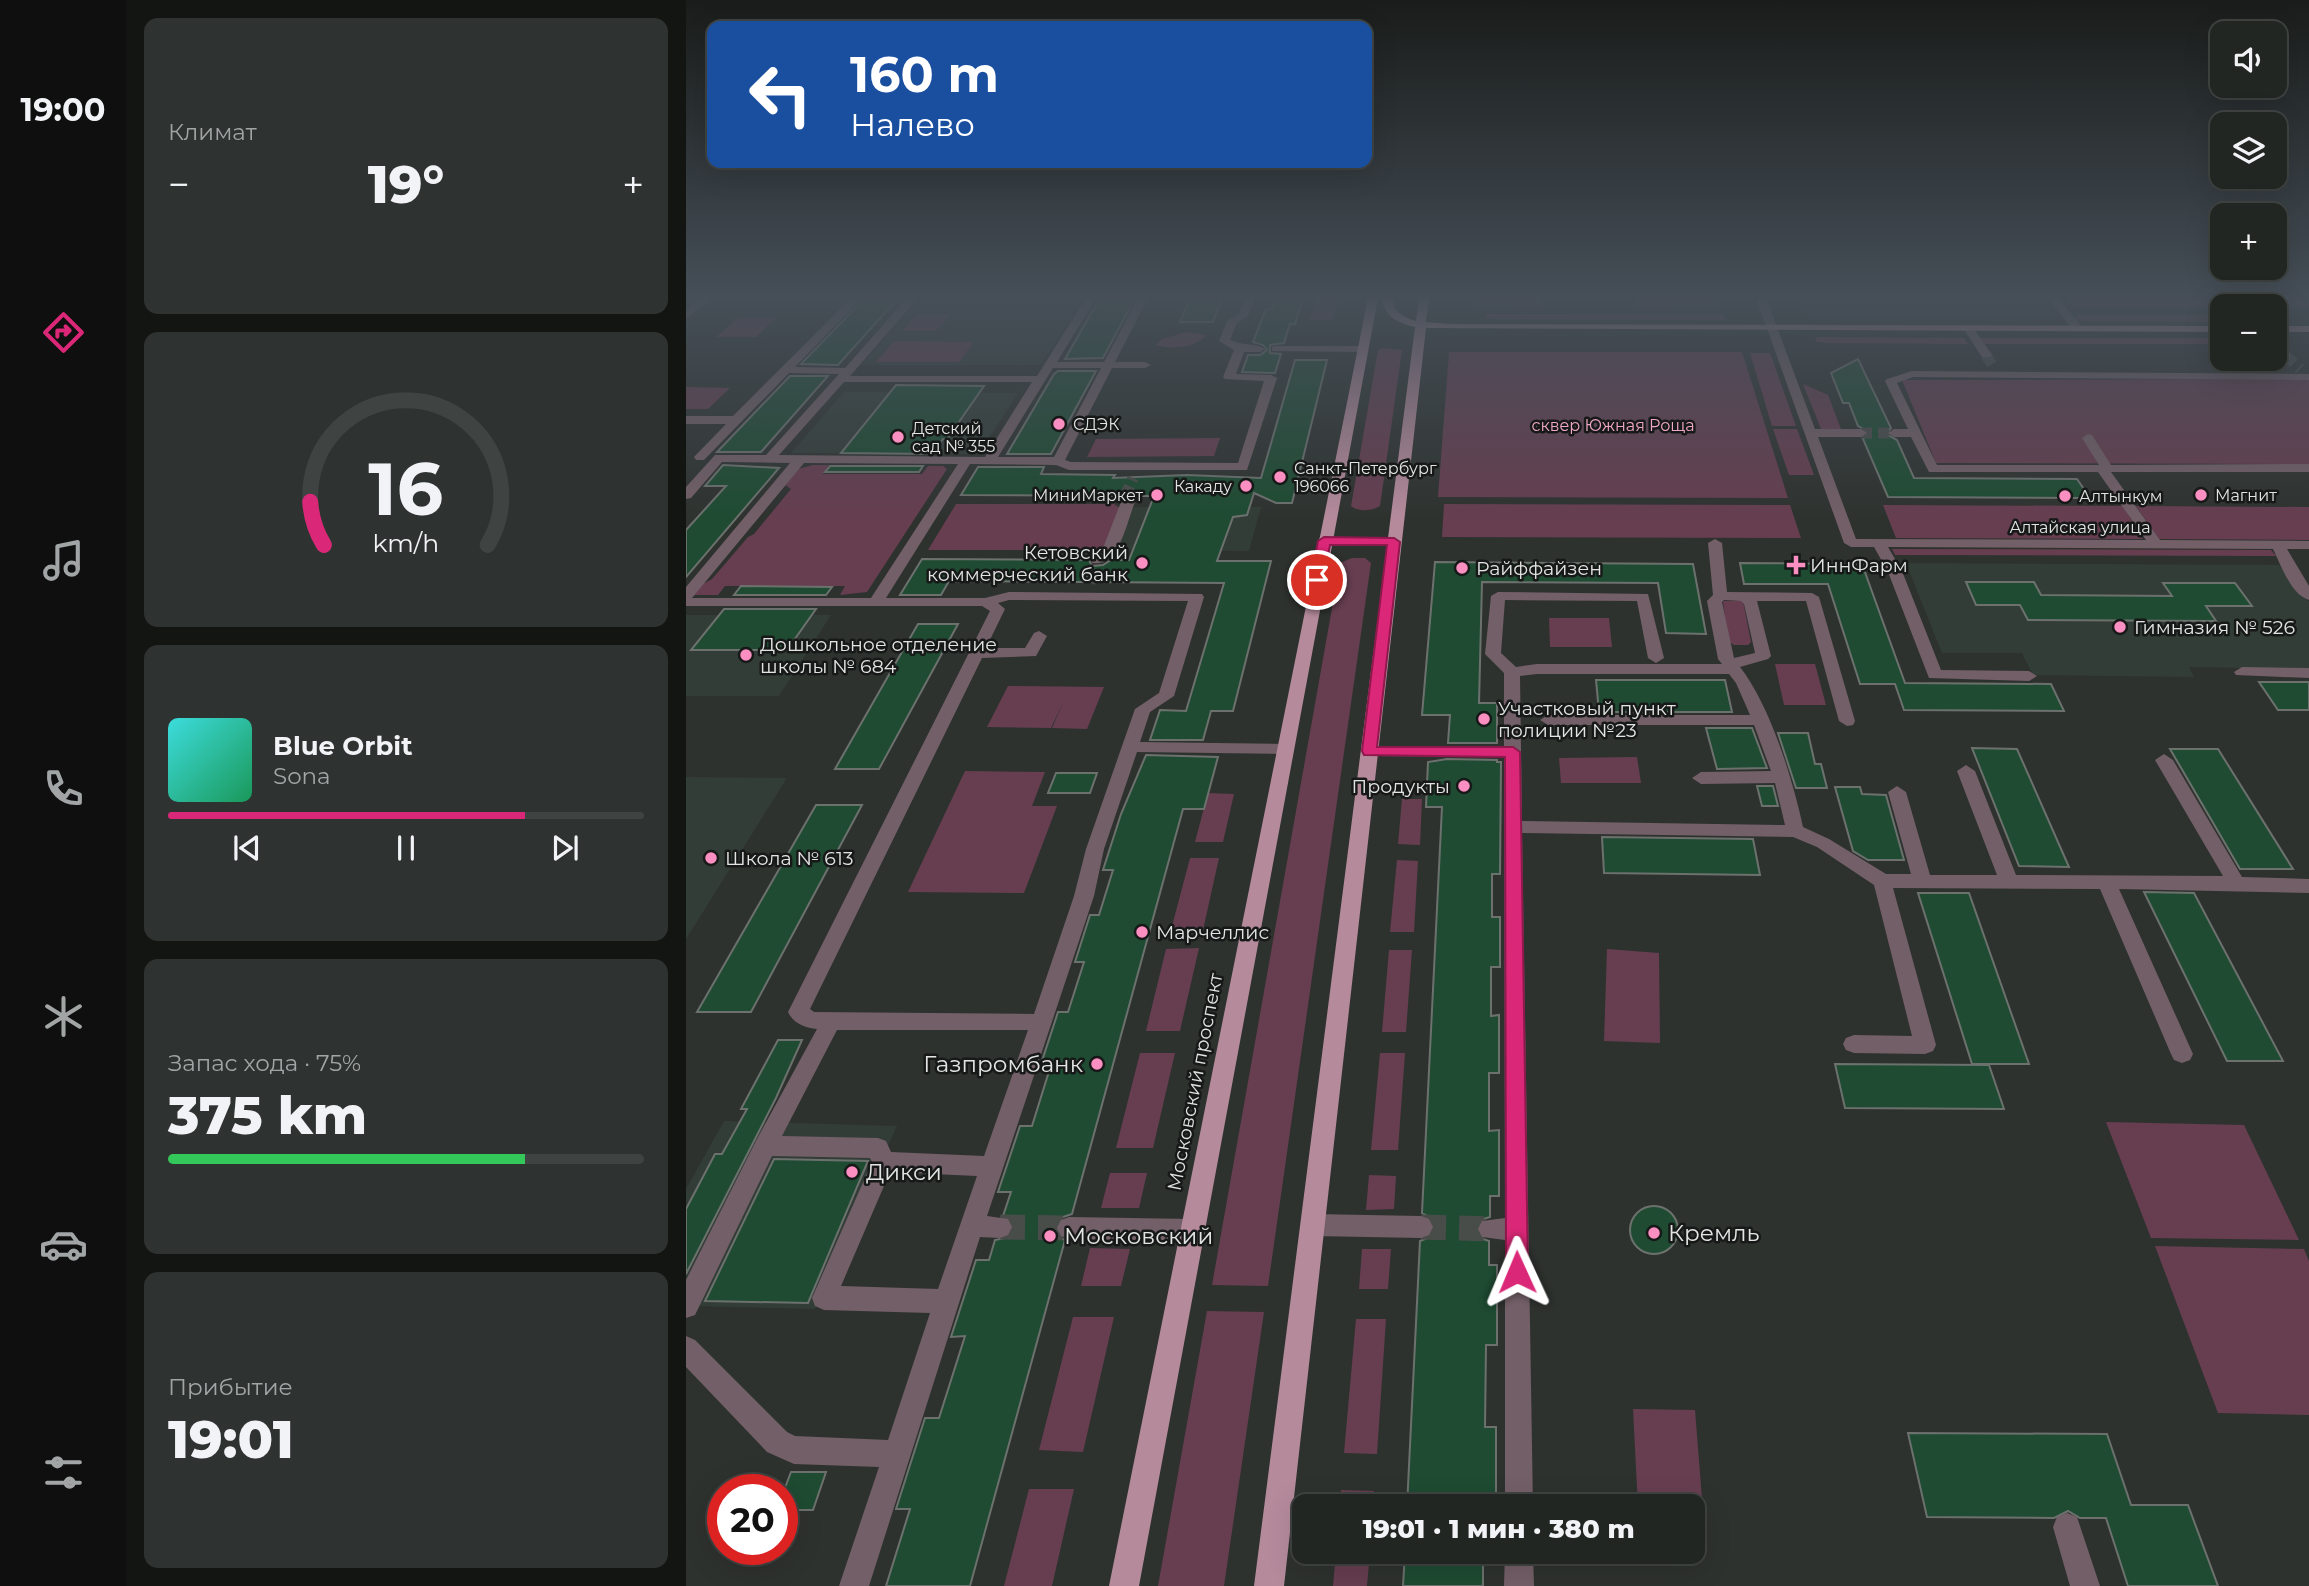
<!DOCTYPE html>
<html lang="ru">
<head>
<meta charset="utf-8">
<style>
  :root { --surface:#222623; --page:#2e3230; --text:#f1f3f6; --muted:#a2a5a6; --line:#3f4341; --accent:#db2777 }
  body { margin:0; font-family:Montserrat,sans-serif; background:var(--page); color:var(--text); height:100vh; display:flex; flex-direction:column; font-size:26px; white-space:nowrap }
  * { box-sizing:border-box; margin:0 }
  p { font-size:23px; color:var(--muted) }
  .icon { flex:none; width:38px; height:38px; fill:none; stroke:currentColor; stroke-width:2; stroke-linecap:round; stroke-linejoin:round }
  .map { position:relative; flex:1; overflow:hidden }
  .drawer { display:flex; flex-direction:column; gap:18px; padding:18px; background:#131513; width:560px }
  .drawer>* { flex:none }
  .banner { position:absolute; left:21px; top:21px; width:665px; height:147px; border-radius:14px; box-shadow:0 7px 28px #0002,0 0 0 2px var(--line); background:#1a4fa0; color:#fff; overflow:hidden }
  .fabs { position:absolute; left:1524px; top:21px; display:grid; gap:14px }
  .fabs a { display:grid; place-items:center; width:77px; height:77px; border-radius:14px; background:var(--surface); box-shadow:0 7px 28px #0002,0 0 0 2px var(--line); font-size:35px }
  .speed { position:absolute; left:21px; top:1474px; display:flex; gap:14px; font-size:35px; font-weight:700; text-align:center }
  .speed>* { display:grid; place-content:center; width:91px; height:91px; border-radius:50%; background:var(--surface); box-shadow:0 7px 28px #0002,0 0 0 2px var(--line); line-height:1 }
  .speed .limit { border:10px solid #d22; background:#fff; color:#111 }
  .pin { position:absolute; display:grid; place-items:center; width:60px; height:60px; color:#fff; margin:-30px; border:4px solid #fff; border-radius:50%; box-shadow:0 2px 7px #0007 }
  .me { position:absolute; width:77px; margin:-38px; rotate:359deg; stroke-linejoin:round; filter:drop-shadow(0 0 5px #0008) }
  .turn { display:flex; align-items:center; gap:24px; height:147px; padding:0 28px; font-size:32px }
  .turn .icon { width:91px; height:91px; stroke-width:2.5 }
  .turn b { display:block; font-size:49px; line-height:60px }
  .big { font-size:52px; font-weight:800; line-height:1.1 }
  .drawer .widget { flex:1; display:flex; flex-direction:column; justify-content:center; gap:10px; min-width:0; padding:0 24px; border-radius:14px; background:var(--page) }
  .drawer .dial { align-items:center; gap:0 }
  .dial svg { height:182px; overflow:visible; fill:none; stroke:var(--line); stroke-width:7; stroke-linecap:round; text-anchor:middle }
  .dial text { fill:var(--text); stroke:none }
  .song { display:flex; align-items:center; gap:21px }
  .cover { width:84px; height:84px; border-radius:10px; background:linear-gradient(135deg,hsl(180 70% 55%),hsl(150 70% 35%)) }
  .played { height:7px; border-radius:4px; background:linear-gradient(90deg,var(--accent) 75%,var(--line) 75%) }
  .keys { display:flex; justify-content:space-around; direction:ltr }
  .heat { display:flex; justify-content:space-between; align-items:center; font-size:38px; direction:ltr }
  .charge { height:10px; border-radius:5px; background:linear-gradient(90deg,#34c759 75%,var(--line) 0) }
  .trip { position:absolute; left:606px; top:1494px; width:413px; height:70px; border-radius:14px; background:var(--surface); box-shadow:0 7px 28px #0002,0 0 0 2px var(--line); font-weight:800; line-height:70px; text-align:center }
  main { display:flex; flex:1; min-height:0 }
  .tab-bar { display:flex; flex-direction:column; width:126px; justify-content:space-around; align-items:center; background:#0e0f0e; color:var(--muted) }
  .tab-bar .icon { width:49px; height:49px }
  .tab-bar .active { color:var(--accent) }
  .tab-bar b { font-size:32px; color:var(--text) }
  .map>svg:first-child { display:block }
  .built { fill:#333d37 }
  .green { fill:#663e50 }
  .building { fill:#1e4b32; stroke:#6c716e; stroke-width:2 }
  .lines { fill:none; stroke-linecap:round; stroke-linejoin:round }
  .minor-tunnel-far2 { stroke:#494d4a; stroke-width:11; stroke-dasharray:11 6; stroke-linecap:butt }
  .minor-tunnel-far1 { stroke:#494d4a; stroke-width:15; stroke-dasharray:15 8; stroke-linecap:butt }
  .minor-tunnel { stroke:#494d4a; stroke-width:25; stroke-dasharray:25 13; stroke-linecap:butt }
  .minor { fill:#735f67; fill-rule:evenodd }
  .major { fill:#b58b9c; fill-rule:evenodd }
  .route { fill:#db2777; stroke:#8e194d; stroke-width:2 }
  .poi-dot { fill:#fc8fc1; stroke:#171918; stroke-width:2.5 }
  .labels { text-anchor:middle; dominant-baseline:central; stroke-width:5; stroke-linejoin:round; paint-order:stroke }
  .far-poi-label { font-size:16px; fill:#e2e4e3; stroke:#171918; text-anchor:start }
  .far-park-label { font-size:16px; fill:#f0a6c6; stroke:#171918 }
  .far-street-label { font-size:16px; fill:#e2e4e3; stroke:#171918 }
  .poi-label { font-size:19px; fill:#e2e4e3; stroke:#171918; text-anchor:start }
  .street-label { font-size:19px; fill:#e2e4e3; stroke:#171918 }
  .near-poi-label { font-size:23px; fill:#e2e4e3; stroke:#171918; text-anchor:start }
</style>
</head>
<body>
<main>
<nav class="tab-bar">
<b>19:00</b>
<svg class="icon active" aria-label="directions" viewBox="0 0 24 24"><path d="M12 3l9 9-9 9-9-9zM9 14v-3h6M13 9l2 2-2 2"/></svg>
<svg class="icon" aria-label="music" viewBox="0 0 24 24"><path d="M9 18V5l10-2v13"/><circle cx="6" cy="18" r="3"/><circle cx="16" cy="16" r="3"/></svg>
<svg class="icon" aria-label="phone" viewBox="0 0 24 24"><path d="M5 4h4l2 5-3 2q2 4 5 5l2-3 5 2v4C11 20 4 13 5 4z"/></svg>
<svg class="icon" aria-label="climate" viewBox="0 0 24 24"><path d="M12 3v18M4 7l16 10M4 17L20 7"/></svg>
<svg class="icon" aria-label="car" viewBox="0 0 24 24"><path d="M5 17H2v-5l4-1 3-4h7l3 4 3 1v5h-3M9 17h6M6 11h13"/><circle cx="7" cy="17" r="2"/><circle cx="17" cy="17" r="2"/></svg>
<svg class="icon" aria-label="filters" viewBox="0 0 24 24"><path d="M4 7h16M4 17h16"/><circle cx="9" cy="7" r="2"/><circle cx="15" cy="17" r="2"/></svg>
</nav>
<section class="drawer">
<div class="widget"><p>Климат</p>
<div class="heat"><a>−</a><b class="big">19°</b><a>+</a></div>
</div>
<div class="widget dial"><svg viewBox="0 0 100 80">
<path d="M14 69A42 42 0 1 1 86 69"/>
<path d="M14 69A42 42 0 0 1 8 50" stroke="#db2777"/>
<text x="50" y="56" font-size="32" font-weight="700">16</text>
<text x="50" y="72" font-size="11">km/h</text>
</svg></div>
<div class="widget">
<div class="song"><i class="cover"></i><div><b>Blue Orbit</b><p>Sona</p></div></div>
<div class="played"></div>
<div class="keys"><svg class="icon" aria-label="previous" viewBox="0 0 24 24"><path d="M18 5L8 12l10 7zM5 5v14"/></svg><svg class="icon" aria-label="pause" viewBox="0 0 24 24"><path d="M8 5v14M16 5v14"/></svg><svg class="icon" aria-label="next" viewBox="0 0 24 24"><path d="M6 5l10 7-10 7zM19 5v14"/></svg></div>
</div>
<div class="widget"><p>Запас хода · 75%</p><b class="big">375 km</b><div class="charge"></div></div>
<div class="widget"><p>Прибытие</p><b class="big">19:01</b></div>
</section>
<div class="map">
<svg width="1623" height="1586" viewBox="0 0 1623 1586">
  <rect width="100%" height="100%" fill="#2e322f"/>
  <path class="built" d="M233,298H398L355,365H175Z
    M1110,298H1379L1387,307L1388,318H1118Z
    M158,392L332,393L293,454L105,453Z
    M447,507H575L563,551L429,550Z
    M1220,563L1593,565L1623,602V669L1503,667L1508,677L1347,675L1336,653H1256Z
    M0,615H145L93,696H0Z
    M0,777L101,778L0,939Z
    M38,1121L211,1126L129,1309L0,1306V1189Z"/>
  <path class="green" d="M630,298H652L647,320H624Z
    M793,298H855L856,306L784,305Z
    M949,298H1023L1035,305L950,306Z
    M1379,298H1623V308L1388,307Z
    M235,314H260L263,316L250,331H216L229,316Z
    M800,314H1037L1039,320L800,319Z
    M1392,315H1536V322L1391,321L1389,318Z
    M52,318H90L70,337H30Z
    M500,332L520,335C510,348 485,350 470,345L476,339Z
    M1129,337L1278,338L1282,344L1145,343L1131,342Z
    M1293,338H1536V344H1297Z
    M208,341L288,342L273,362H190Z
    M697,348L716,350L694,506C686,511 672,512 665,506L692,350Z
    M763,352H1056L1102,498L752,497Z
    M1064,353H1084L1110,426H1086Z
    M1623,379V464L1250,463L1216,380Z
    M1117,384L1142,395L1155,429H1135Z
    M0,387L44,388L22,409H0Z
    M1087,429H1111L1128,475H1103Z
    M534,438L528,456L401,457L410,439Z
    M127,465H143L137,474H236L242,466H257L261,469L181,592L154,595L159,586H39L32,595H7L15,585L26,579L62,537L68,534L105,489L99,485L112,469Z
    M270,504H428L434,508L418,547L412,550H242Z
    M758,504L1104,505L1115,538L756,537Z
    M1197,505L1437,506L1457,539L1210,538Z
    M1450,506L1623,507V540L1473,539Z
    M1206,549L1585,550L1590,556L1209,555Z
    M666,558H679L685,563L582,1286L526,1285L654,563Z
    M1037,601H1057L1065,642L1062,645H1048L1042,641Z
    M863,618H923L926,647H864Z
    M1089,664H1129L1140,705H1098Z
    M322,686L418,687L401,729L366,728L377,703L365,728L301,727Z
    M951,757L955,783H875L873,758Z
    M279,771L359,772L346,806H371L338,893L222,892Z
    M522,793L548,794L537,842H509Z
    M716,799H736L734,845L712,844Z
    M504,858H533L517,930H485Z
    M711,860L732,861L728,932H704Z
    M513,948L494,1031H460L480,949Z
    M921,949L973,953L974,1043L918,1041Z
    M703,950H726L720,1032H696Z
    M454,1053H489L467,1148H430Z
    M694,1053H719L712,1150H685Z
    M1420,1122L1558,1125L1613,1240L1465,1238Z
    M424,1173H461L453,1208H415Z
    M683,1175L710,1176L708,1209L680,1210Z
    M1469,1246L1618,1249L1623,1261V1415L1532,1413Z
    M404,1248L444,1249L435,1286H395Z
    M676,1249H705L702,1289H673Z
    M521,1311L578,1312L538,1586H472Z
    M387,1317H428L397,1452L353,1450Z
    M670,1319H700L691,1454L658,1453Z
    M947,1409L1009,1410L1018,1524H1006V1507H952Z
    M343,1489H388L366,1586H318Z
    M655,1490L688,1491L687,1507H654Z
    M650,1552H684L681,1586H647Z"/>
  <path class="building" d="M179,298H212L152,365L115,364Z
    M414,298H449L417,358L379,359Z
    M504,298H536L527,322H494Z
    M590,298H617L609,324H604L598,343L584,345V353L595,354L589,373L556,372L562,355H574L581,350L577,345L567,342L580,309H586Z
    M1172,359L1205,428L1200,434L1211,440L1228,478L1391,479L1404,498L1202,497L1177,439L1183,432L1172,426L1163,403H1157L1145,373Z
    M609,360H641L606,503H590L568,493L561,515L547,517L531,561H585L547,711H525L517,740H464L474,710L500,711L538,583L263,581L255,595H214L236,559L403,560L406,566L417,565L425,560H443L468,496H449L445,490L440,489L430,496L275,495L292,467H358L355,474L429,475L427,478L501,475L575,478Z
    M372,371H410L365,454H321L368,374Z
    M104,376H142L75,452H31Z
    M210,385L298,386L261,439H257L246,454L155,453Z
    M37,465L93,468L0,577V530L40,486H19Z
    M144,466H237L233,472H139Z
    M749,562L1007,564L1020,634L980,633L972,583L796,582L793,703H811V743H762L764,715H736Z
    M1054,563L1176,564L1219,683L1365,684L1378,711L1218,710L1209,684H1174L1142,584H1058Z
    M1280,582H1348L1355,595L1486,596L1477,583H1549L1566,606H1520L1530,621L1342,620L1334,605H1290Z
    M55,586L146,587L140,595H48Z
    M38,609H130L101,650H5Z
    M232,624H272L193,769H149Z
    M910,680H1039L1046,712H913Z
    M1573,682H1623V710H1592Z
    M1020,728H1066L1081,768L1031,769Z
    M1092,733H1122L1129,764H1135L1141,788H1110Z
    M1286,748L1331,749L1383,867L1333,866Z
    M1484,749H1532L1607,869H1554Z
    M460,755L532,757L518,809H497L386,1214L374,1218L369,1227L373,1237L379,1240L284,1586H200L224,1509H210L239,1418H253L279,1336L265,1337L290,1260H303L309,1240L323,1237L328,1228L324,1218L317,1216L325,1192H312L334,1126H346L364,1068L354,1067L372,1012H382L398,962H389L404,915H413L427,870H417L435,814Z
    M761,759L811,760V762H815L814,874H806V917H814V967H805V1016L813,1015V1073H803V1131L813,1130V1196H804V1217L794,1220L790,1228L794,1238L803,1241V1265H811V1345H800L799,1427H810V1507H721L734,1241L744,1237L749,1228L745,1218L736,1213L756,807H740L742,762Z
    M370,773H411L404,793H362Z
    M1071,786H1087L1092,806H1076Z
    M1149,787H1174L1176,794L1200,795L1218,860H1182L1167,851Z
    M130,805H176L65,1012H11Z
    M916,837L1067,839L1074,875L918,873Z
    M1458,892L1508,893L1597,1061H1541Z
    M1232,893H1283L1343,1064H1286Z
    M92,1040H116L90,1098L0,1274V1209L29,1154H36L61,1109H55Z
    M1149,1064L1303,1065L1318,1109L1159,1108Z
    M88,1159L182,1161L122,1303L19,1301Z
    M944 1230a24 24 0 1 1 48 0a24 24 0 1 1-48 0Z
    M1222,1433L1421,1434L1445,1505H1502L1532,1586H1442L1420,1518H1394L1382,1511L1368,1518L1241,1517Z
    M105,1472H140L127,1510H96V1496Z
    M719,1552H797V1586H717Z"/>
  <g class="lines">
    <path class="minor-tunnel-far2" d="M1300,355L1308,368
      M1600,356L1614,369
      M1175,433H1208
      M439,496L447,478"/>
    <path class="minor-tunnel-far1" d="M402,582L411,560"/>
    <path class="minor-tunnel" d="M314,1227L383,1228
      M735,1227L804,1229"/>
    <path class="minor" d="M15,298H26L0,319V311Z
      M165,298H176L109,367L159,368L221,298H232L164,376H351L400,298H410L371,362H418L452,298H462L429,362H459L465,365L459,368H426L379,460L385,462L552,463L578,381L539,379L537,377L548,350L533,341L541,321L553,314L559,298H569L562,316L551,323L544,340C556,346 571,343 579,349L574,352H558L550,374L585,375L591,378L561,470H383L370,465L284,464L200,598H299L323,592L516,594L518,597L488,696L464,712L454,742L598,744L606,749L598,754L451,752L418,849L408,896L301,1216L322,1219L326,1227L322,1235L314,1238L294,1237L183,1586H153L193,1467L108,1464L81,1452L0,1367V1336L9,1340L101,1432L109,1436L202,1440L244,1313L138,1310L129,1306L126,1298L186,1162L184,1158L86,1156L9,1315L0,1318V1280L71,1139L131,1029C119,1028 107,1023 102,1012L304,611L296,606H0V587L104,463L36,462L5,498L0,499V487L29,455H80L153,374L103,373L18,460H10L8,457L40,424H0V416H47ZM367,368H415L368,457H312ZM158,382H346L299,457L93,455ZM118,463L272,464L185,598H6ZM323,600L502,601L473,693L449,709L400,849L388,896L348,1014L128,1012L124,1009L296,658L350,656L361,636L353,631L348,633L339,648H300L319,609L312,603ZM151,1030H342L298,1156L205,1152L200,1141L192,1138L96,1136ZM204,1172L291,1176L252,1289L155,1286Z
      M1070,298H1080L1129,429H1175L1181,433L1175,437H1132L1170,539L1460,540L1412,472H1243L1225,437H1208L1202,433L1208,429H1222L1199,381L1201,379L1226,371L1623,374V380L1227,377L1211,383L1251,465H1413L1396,438L1402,434L1406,435L1425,465L1623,464V472H1425L1474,540L1623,541V549H1601L1623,586V600C1605,595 1595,565 1587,549L1202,547L1216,571L1255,670L1343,671L1351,676L1343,681L1243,678L1202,572L1188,547H1165L1158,543Z
      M1362,298H1372L1395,326V330H1387Z
      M1278,326H1286L1306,355L1304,357H1296L1277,328Z
      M1589,342L1604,354V358H1596L1589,351Z
      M590,346H675L680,349L675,352L586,351V347Z
      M439,492L444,493L449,502C441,521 433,568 406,563V557L415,553L435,502L432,496Z
      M638,537L708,538L715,542L708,546L633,544V538Z
      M1029,539L1036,543L1041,592L1126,593L1133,597L1169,721L1167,725L1161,726L1153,721L1120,601H1071L1085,656L1082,659L1054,667C1084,705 1107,780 1117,827L1143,839L1200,874H1225L1202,792L1211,786L1220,792L1244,875H1311L1271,771L1280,765L1289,771L1330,875L1537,876L1469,760L1478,754L1487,760L1556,877L1623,879V893L1433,889L1507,1054L1504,1060L1496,1063L1488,1060L1485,1054L1414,889L1207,888L1250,1045L1247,1051L1239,1054L1168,1053L1160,1050L1157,1044L1160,1038L1168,1035L1226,1036L1188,885L1131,847L1107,837L836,833L847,1507H819V1240L796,1237L792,1229L796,1221L819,1218L818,757L683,756L675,751L683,746H818V673L799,654L805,596L812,592L962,594L978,658L970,663L962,658L951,601L819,600L815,653L830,667L851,664H1036L1032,659L1021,601L1027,595L1022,543ZM1038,600L1055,601L1058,604L1069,653L1048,658L1036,602ZM851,674H1043L1050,683L1064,715H862L854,720L862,725H1068L1085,771L1015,772L1006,778L1015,784L1089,783L1099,825L836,821L834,676Z
      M1556,667L1623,668V678L1550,675L1548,672Z
      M627,1214L735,1216L743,1219L747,1227L743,1235L735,1238L627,1236L619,1233L615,1225L619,1217Z
      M383,1217L506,1219L514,1222L518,1230L514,1238L506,1241L383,1239L375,1236L371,1228L375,1220Z
      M1381,1513L1391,1517L1414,1586H1384L1367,1527L1371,1517Z
      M819,1552H847L848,1586H818Z"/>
    <path class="major" d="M682,298H692L453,1586H423Z
      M697,298H707C707,312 717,317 730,321L733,298H743L740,322L765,324L1536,326V332L740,328L598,1586H568L729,327C713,323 697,317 697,298Z
      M1589,326H1623V332H1589Z"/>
  </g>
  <linearGradient id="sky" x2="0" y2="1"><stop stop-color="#191c1a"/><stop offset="0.57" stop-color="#464f58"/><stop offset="1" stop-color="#464f58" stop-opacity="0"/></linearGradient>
  <rect width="1623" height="520" fill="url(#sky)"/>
  <path class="route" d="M638,537L708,538L714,542L691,747H827L834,752L842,1272L839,1280L831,1283L823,1280L820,1272L819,757L678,755L676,751L701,545H644L637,580L631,584L624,580L632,541Z"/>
  <g class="poi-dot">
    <circle cx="373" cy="424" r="7"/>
    <circle cx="212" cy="437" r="7"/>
    <circle cx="594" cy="477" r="7"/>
    <circle cx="560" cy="486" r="7"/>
    <circle cx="471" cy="495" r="7"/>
    <circle cx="1515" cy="495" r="7"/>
    <circle cx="1379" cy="496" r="7"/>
    <circle cx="456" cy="563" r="7"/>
    <path d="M1106.5 554.5h7v7h7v7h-7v7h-7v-7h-7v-7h7z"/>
    <circle cx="776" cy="568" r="7"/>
    <circle cx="1434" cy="627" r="7"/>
    <circle cx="60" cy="655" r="7"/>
    <circle cx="798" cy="719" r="7"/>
    <circle cx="778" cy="786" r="7"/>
    <circle cx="25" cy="858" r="7"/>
    <circle cx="456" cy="932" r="7"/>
    <circle cx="411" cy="1064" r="7"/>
    <circle cx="166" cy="1172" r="7"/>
    <circle cx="968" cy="1233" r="7"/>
    <circle cx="364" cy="1236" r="7"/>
  </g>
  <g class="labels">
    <g class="far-poi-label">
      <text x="387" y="424">СДЭК</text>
      <text x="226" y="428">Детский<tspan x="226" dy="18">сад № 355</tspan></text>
      <text x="608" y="468">Санкт-Петербург<tspan x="608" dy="18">196066</tspan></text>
      <text x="546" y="486" text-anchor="end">Какаду</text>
      <text x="457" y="495" text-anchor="end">МиниМаркет</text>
      <text x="1529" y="495">Магнит</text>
      <text x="1393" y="496">Алтынкум</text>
    </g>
    <g class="far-park-label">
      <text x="927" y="425">сквер Южная Роща</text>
    </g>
    <g class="far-street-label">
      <text x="1394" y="527">Алтайская улица</text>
    </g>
    <g class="poi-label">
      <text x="442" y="552" text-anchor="end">Кетовский<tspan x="442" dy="22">коммерческий банк</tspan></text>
      <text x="1124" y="565">ИннФарм</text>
      <text x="790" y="568">Райффайзен</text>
      <text x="1448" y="627">Гимназия № 526</text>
      <text x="74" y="644">Дошкольное отделение<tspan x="74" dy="22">школы № 684</tspan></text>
      <text x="812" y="708">Участковый пункт<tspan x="812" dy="22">полиции №23</tspan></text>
      <text x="764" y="786" text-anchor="end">Продукты</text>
      <text x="39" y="858">Школа № 613</text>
      <text x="470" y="932">Марчеллис</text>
    </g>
    <g class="street-label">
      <text transform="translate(509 1082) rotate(-79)">Московский проспект</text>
    </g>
    <g class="near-poi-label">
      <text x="397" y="1064" text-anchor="end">Газпромбанк</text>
      <text x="180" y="1172">Дикси</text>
      <text x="982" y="1233">Кремль</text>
      <text x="378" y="1236">Московский</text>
    </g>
  </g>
</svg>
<div class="fabs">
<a><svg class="icon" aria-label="sound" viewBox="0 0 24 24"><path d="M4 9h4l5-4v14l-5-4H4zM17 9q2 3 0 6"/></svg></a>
<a><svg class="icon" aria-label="layers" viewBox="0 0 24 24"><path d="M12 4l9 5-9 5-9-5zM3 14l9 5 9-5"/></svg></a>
<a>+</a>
<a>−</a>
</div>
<div class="speed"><div class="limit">20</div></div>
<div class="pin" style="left:631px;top:580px;background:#d93025"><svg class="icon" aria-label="arrive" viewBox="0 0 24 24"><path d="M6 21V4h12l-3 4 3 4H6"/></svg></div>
<svg class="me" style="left:831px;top:1272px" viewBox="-20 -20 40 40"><path d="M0-17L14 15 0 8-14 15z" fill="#db2777" stroke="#fff" stroke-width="4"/></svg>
<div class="trip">19:01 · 1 мин · 380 m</div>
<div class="banner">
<div class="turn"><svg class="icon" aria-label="left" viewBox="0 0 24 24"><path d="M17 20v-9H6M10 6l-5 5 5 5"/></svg><div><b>160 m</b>Налево</div></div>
</div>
</div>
</main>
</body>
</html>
